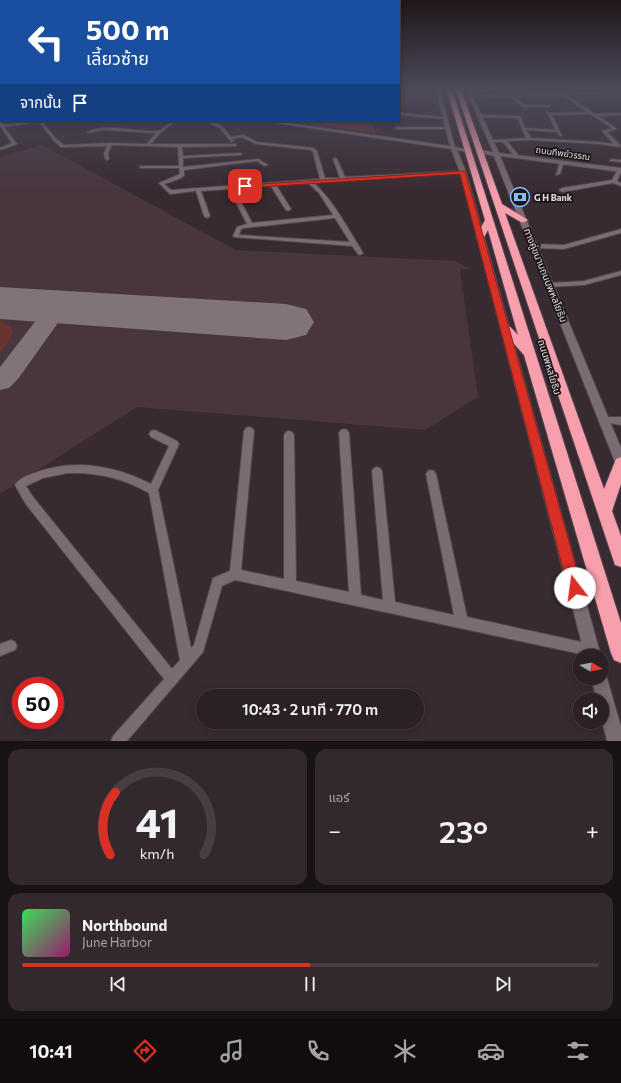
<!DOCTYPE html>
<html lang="th">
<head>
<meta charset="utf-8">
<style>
  :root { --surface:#2a2025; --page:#32282d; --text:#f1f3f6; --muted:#a5a3a7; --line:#463e42; --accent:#d93025 }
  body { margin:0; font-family:Commissioner,"Noto Sans Thai",sans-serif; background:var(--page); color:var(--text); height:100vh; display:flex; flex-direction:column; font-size:15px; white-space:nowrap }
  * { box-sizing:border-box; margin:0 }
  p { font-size:13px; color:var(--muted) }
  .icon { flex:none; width:22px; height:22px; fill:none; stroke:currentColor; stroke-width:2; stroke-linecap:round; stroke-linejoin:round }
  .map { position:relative; height:741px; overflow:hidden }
  .drawer { display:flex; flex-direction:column; gap:8px; padding:8px; background:#171214; flex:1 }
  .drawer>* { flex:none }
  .top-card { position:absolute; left:0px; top:0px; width:400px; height:122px; box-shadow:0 2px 10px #0003,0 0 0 1px var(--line); background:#1a4fa0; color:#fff; overflow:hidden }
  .needle { width:26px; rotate:100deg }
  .fabs { position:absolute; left:573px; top:649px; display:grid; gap:8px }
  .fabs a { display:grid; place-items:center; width:36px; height:36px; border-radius:50%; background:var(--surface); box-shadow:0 2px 10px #0003,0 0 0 1px var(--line); font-size:20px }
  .speed { position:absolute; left:12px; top:677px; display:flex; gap:8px; font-size:20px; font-weight:700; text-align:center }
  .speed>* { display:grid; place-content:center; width:52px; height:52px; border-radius:50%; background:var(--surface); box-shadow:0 2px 10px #0003,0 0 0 1px var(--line); line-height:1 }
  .speed .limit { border:6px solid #d22; background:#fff; color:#111 }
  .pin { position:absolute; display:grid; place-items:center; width:34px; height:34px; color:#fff; margin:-17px; border-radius:8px; box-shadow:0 2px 6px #0006 }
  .me { position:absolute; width:44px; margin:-22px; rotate:345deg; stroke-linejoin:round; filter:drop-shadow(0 0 3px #0008) }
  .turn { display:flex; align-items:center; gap:14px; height:84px; padding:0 20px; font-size:18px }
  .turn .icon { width:52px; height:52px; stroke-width:2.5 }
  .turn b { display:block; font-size:28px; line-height:34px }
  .then { display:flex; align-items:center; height:38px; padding:0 20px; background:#0003; gap:8px; font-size:15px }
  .big { font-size:30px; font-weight:600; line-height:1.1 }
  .drawer .tile { flex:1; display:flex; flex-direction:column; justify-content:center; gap:6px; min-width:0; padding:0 14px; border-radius:12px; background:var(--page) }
  .drawer .dial { align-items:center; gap:0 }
  .dial svg { height:104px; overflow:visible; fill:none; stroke:var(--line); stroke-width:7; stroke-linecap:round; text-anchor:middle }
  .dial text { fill:var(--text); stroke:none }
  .song { display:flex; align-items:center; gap:12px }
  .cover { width:48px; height:48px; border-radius:6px; background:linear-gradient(135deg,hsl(130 70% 55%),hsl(320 70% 35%)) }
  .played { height:4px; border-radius:2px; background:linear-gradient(90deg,var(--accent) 50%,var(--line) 50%) }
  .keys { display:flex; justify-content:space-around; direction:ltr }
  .heat { display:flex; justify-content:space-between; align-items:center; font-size:22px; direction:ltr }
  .drawer .tiles { flex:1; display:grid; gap:8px; grid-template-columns:1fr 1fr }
  .tile:last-child { grid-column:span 2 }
  .trip { position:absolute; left:196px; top:689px; width:228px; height:40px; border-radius:20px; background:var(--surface); box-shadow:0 2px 10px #0003,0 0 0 1px var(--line); font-weight:600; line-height:40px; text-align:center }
  .dock { display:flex; height:64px; justify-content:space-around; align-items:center; background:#110d0f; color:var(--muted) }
  .dock .icon { width:28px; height:28px }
  .dock .active { color:var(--accent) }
  .dock b { font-size:18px; color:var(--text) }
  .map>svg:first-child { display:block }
  .built { fill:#48353e }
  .green { fill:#68352e }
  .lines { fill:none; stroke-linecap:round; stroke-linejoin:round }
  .taxiway { fill:#807479; fill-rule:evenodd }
  .runway { fill:#807479; fill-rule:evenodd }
  .street-casing { stroke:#52464c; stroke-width:2 }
  .secondary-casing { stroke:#52464c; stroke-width:2 }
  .highway-casing { stroke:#52464c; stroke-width:2 }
  .street { fill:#7b6b72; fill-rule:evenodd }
  .secondary { fill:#7b6b72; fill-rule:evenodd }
  .highway { fill:#f89fae; fill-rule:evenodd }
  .route { fill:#d93025; stroke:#8d1f18 }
  .labels { text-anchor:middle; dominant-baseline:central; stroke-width:3.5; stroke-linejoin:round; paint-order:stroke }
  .far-street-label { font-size:9px; fill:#e3d9dd; stroke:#1b1518 }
  .far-poi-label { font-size:9px; font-weight:bold; fill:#e3d9dd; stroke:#1b1518; text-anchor:start }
  .street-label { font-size:10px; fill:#e3d9dd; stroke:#1b1518 }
</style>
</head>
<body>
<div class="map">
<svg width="621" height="741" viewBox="0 0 621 741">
  <rect width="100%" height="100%" fill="#382a31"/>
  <path class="built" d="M42,145L236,250L455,261L470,269H460L478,397L425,430L137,407L0,494V157Z"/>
  <path class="green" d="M399,90H434L436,101L410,100L407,106L399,105Z
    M311,121H371L376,133L310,125Z
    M0,321L11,327L13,332L9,341L0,352Z"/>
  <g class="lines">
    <path class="taxiway" d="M59,299L67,301L70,306L18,379L9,388L0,390V367L51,301Z"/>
    <path class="runway" d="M0,287L286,304L306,309L314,322L306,335L286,340L0,319Z"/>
    <defs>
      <path id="street" d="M556,90H560L563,93L621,91V93L566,94L595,114L621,113V115L598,116L617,129L607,132L620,145V147L599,144L530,140L507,141L519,156L515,157L503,142H491L489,141L491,140L527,138L523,132L518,118L480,117L479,115L519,116L521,117L525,128L556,130L546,111L551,113L587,112L562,95L514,96L525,105H551L550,107H523L510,96L470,97L468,96L507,94L506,93L508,92L511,94L559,93ZM590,114L612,128L602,131L614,144L599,142L531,138L526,130L557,132L560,136H562L552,115Z
        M0,111H1V113H0Z
        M399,113L445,117L447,118L445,119L399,115Z
        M0,120L2,121L3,125L31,121H42L56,139L64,145L110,143L147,144L156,133L104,130L89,133L87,132C108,122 135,133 157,131C164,130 168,121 176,121L160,133L151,144H236V146L182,147L183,156L240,153L242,154L240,155L183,158V167L258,159L268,165L264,166L257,161L184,170V176L179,179L164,184L171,190L320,179L313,152L311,150L256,144L242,137L232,139L234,141L231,142L220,128L211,124L209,121C219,121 225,130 231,137L243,135L257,142L314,148L317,151L325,178H340L333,159L335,158L337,159L345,177L463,171L465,172L463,173L313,182C334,201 348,229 363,253L360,255L358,254L352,246L234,237L233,236L237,227L247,224L229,189L201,191L210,216L207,218L204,216L196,191L170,194L159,183L180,174L179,168H141L139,167L141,166H179L178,147L112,145L108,153L109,159L107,160L105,159L104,153L107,146L61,147L54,141L39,122L4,127L17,144L0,150V148L12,143L0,126ZM308,183L319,193L333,215L252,223L234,188L271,186L285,209L288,211L291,209L276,185ZM335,218L350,242L239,235L241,229L244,228Z
        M396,127H448L450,128L448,129H395Z
        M612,159L621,160V162L610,161V160Z
        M562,161L564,162L560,174L556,175L560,162Z
        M618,169H621V172L617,181L621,183V186L613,183L562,192L559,190L562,188L612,180Z
        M621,229V233L564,249L535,248L532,246L535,244L564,245Z
        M621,271V275L584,285L550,287L547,285L550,283L584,281Z
        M606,417H621V425L603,422L602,420L603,418Z
        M249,427L252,428L254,431L241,570L284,579V435L286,432L289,431L292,432L294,435L296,581L349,592L339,433L341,430L344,429L347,430L349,433L361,595L383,600L372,471L374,468L377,467L380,468L382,471L395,602L454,615L426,474L428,471L431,470L434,471L436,474L467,617L591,644L595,646L597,650L595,654L590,656L235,580L222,586L203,652L127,741H111L113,736L164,679L25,503L15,485C18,479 26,476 32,474C72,458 114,465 151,484L169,446L151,437L149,434L151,431L154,430L157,431L177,441L179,444L158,490L191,648L194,645L213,578L230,571L244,431L246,428ZM68,473C97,472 123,478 149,493L180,660L172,669L33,497L26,486L43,478Z
        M11,640L15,642L17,646L15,650L0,656V644Z"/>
      <path id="secondary" d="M436,90H440L455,147L470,150L467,152L457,150L466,172L601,656H585L460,172L451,149L262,121H274L450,146Z
        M466,90H470L499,153L621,168V172L500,156L621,448V467L617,466L615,462L494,156L476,152L479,150L493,152Z
        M602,671L605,672L607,678L621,727V741H607L602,721V700H597L591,678H602Z"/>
      <path id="highway" d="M447,90H452L621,623V663L614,660L611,653L524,355L500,328L501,325C509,323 513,330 518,335L488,230L483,239L480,240L476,237L485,220Z
        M456,90H461L502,204L528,220L524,222H521L505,213L604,489L616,459L621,457V484L612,511L621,536V567L615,565L613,559Z"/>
    </defs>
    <use href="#street" class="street-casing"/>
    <use href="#secondary" class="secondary-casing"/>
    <use href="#highway" class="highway-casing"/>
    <use href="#street" class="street"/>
    <use href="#secondary" class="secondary"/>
    <use href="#highway" class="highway"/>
  </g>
  <linearGradient id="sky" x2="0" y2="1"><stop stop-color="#1f171b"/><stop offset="0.46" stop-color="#4d4a5a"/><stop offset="1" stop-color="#4d4a5a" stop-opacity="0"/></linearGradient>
  <rect width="621" height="194" fill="url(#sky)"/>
  <path class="route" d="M465,171L582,588L580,593L575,595L570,593L568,588L460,174L245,188L242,186L245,185Z"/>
  <defs>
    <symbol id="bank-ring" viewBox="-11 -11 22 22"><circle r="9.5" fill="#1b1518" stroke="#87bbfb" stroke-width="1.5"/><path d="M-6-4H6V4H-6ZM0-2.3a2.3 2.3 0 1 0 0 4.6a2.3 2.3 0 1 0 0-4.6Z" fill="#87bbfb"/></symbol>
  </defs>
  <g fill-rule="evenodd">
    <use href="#bank-ring" x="509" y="186" width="22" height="22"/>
  </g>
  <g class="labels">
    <g class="far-street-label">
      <text transform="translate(563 153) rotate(8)">ถนนทิพย์วรรณ</text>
    </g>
    <g class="far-poi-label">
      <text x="534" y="197">G H Bank</text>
    </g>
    <g class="street-label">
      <text transform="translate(546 275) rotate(68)">ทางคู่ขนานถนนพหลโยธิน</text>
      <text transform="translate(550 367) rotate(73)">ถนนพหลโยธิน</text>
    </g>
  </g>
</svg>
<div class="fabs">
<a><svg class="needle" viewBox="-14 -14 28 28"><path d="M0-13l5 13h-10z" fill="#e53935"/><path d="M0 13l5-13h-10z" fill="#a5a3a7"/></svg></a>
<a><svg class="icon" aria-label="sound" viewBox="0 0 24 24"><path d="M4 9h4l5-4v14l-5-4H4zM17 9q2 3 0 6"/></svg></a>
</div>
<div class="speed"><div class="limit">50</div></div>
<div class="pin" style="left:245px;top:186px;background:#d93025"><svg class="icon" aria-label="arrive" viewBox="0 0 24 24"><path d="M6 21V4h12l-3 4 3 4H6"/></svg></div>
<svg class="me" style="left:575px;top:588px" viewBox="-20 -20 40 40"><circle r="19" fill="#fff"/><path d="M0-13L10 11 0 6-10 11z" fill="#d93025"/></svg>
<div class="trip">10:43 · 2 นาที · 770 m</div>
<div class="top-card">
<div class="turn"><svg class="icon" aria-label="left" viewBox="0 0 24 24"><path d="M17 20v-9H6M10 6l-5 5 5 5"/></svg><div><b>500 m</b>เลี้ยวซ้าย</div></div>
<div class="then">จากนั้น<svg class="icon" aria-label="arrive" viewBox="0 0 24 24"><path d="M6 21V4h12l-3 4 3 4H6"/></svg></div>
</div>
</div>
<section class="drawer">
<div class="tiles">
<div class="tile dial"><svg viewBox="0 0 100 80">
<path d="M14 69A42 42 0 1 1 86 69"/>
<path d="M14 69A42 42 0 0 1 18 21" stroke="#d93025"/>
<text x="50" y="56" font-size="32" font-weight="700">41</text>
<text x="50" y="72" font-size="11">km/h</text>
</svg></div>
<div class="tile"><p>แอร์</p>
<div class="heat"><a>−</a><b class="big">23°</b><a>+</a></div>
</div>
<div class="tile">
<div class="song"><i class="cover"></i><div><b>Northbound</b><p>June Harbor</p></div></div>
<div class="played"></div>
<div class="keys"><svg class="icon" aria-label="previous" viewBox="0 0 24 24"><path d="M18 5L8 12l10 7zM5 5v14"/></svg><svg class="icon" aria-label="pause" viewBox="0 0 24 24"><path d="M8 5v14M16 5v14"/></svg><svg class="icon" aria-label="next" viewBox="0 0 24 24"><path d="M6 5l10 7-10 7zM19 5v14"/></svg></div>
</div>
</div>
</section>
<nav class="dock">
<b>10:41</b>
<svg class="icon active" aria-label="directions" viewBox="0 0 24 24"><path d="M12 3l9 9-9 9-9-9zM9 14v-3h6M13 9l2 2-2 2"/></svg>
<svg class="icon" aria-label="music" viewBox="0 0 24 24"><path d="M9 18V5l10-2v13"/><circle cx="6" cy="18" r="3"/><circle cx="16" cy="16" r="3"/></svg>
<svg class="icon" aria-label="phone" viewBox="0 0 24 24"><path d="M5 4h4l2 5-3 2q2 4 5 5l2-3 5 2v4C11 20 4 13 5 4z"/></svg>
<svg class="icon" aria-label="climate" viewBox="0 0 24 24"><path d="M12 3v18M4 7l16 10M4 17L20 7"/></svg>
<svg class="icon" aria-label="car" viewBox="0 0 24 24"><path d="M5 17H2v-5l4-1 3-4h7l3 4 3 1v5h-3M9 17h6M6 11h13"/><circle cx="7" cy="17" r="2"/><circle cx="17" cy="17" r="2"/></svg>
<svg class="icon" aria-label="filters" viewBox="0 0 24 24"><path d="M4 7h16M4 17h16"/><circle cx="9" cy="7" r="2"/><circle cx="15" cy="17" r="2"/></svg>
</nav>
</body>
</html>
